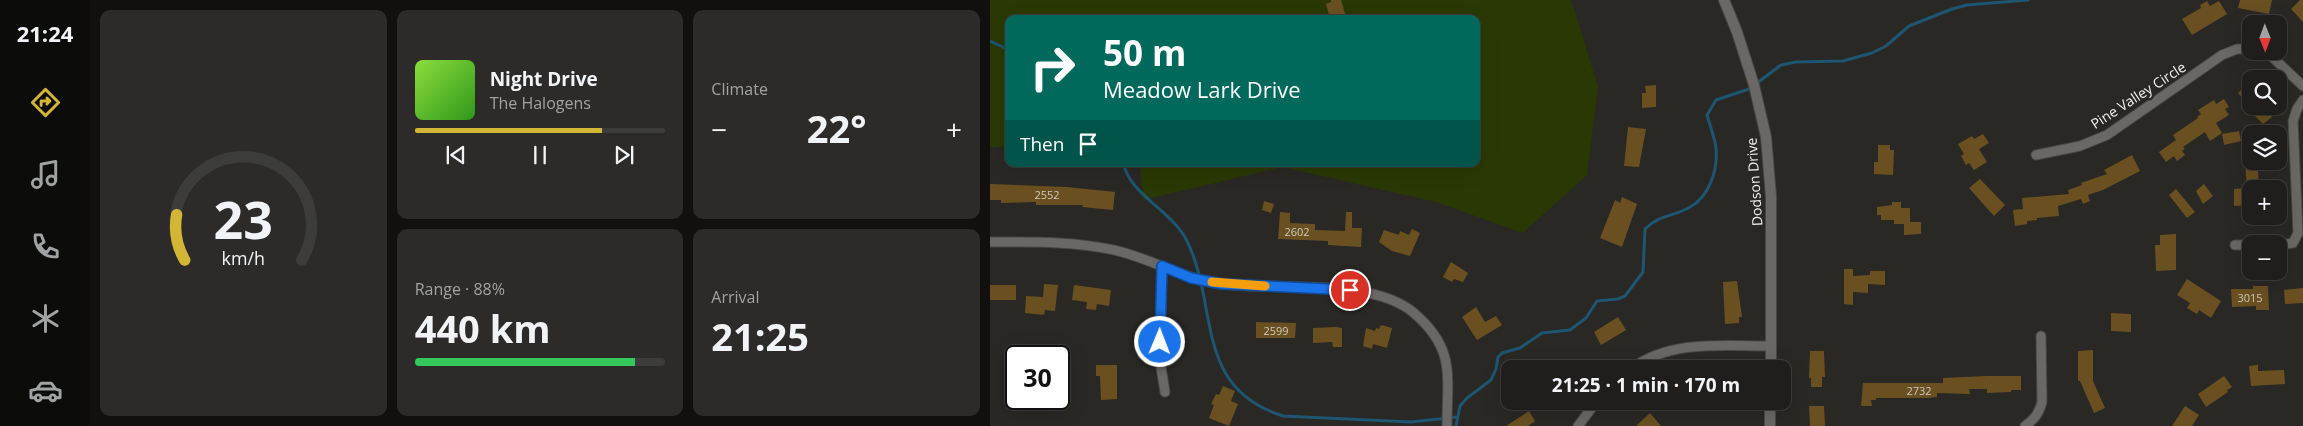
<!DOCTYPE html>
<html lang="en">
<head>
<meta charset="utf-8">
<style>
  :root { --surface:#1f1e1c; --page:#2c2b29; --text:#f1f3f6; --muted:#a1a2a3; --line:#3c3c3b; --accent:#d3b635 }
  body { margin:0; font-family:"Open Sans",sans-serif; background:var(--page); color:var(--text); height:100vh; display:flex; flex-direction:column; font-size:19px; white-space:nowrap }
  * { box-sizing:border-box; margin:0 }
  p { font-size:16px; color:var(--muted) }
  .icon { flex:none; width:28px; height:28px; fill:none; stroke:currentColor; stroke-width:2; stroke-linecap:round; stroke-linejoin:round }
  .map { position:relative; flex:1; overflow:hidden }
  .side { display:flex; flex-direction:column; gap:10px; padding:10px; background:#11100f; width:900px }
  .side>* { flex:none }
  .top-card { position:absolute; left:15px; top:15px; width:475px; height:152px; border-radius:10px; box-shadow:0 5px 20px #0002,0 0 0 1px var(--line); background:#00695c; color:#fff; overflow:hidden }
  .needle { width:32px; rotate:179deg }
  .buttons { position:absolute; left:1252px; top:15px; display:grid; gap:10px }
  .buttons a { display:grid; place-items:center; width:45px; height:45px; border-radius:10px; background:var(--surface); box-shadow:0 5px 20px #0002,0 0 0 1px var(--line); font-size:25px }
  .speed { position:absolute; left:15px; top:345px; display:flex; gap:10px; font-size:25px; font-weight:700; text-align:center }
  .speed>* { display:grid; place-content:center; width:65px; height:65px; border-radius:50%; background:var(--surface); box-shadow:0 5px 20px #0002,0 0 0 1px var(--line); line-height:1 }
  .speed .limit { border:2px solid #111; border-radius:8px; background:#fff; color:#111 }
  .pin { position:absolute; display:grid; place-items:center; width:42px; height:42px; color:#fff; margin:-21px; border:2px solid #fff; border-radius:50%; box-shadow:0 1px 5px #0007 }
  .me { position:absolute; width:55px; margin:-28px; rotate:1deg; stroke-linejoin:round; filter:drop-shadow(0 0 4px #0008) }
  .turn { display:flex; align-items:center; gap:18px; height:105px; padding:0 15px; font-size:22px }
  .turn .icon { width:65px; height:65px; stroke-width:2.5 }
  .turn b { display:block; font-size:35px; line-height:42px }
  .then { display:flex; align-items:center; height:48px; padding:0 15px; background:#0003; gap:10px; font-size:19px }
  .big { font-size:38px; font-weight:700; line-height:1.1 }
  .side .card { flex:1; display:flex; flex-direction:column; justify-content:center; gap:8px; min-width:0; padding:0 18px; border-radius:10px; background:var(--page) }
  .side .dial { align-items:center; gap:0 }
  .dial svg { height:130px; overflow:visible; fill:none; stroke:var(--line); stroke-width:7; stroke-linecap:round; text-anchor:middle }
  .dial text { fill:var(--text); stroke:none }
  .song { display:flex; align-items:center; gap:15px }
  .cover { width:60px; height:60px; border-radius:8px; background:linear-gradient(135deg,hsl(90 70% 55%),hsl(110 70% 35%)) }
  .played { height:5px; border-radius:2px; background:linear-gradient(90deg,var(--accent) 75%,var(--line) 75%) }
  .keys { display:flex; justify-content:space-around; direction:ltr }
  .heat { display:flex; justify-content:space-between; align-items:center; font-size:28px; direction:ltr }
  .charge { height:8px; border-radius:4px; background:linear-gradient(90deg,#34c759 88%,var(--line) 0) }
  .side .tiles { flex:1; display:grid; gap:10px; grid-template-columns:repeat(3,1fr) }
  .card:first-child { grid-row:span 2 }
  .trip { position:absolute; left:511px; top:360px; width:290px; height:50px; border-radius:10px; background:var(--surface); box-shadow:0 5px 20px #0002,0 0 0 1px var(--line); font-weight:700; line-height:50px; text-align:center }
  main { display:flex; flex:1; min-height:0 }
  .tab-bar { display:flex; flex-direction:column; width:90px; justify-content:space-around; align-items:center; background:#0c0c0b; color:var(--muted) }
  .tab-bar .icon { width:35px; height:35px }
  .tab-bar .selected { color:var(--accent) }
  .tab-bar b { font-size:22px; color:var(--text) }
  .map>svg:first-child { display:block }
  .green { fill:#2a3904 }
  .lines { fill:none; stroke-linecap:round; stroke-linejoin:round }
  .stream { stroke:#1e5570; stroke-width:3 }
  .building { fill:#6a5021 }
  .minor-casing { stroke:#484744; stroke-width:11 }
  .tertiary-casing { stroke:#484744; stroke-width:12 }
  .minor { stroke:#6a6866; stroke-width:9 }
  .tertiary { stroke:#6a6866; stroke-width:10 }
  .route-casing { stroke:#114b97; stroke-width:12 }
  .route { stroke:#1a73e8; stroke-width:9 }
  .slow { stroke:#f59e0b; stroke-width:9 }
  .labels { text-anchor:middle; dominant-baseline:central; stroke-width:5; stroke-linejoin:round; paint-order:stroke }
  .number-label { font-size:11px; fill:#d0c9bc }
  .street-label { font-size:14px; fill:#f2f1ef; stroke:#292825 }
</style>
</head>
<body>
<main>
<nav class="tab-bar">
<b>21:24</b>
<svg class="icon selected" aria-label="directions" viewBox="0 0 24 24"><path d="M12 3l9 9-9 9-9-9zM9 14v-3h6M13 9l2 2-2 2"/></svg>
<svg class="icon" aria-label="music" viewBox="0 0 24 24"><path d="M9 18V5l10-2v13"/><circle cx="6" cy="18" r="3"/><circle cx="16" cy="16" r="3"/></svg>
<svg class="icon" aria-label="phone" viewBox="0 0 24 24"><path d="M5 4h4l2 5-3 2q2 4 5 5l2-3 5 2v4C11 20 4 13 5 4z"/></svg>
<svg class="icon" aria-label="climate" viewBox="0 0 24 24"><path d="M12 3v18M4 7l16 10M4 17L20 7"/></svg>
<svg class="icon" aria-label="car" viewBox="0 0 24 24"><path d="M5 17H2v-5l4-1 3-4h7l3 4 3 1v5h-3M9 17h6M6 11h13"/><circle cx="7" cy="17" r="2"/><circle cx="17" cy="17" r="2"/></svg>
</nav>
<section class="side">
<div class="tiles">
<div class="card dial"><svg viewBox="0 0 100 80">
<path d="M14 69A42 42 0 1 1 86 69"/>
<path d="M14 69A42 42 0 0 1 9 41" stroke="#d3b635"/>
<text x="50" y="56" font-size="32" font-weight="700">23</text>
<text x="50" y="72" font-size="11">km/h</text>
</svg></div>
<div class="card">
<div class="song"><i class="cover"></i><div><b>Night Drive</b><p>The Halogens</p></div></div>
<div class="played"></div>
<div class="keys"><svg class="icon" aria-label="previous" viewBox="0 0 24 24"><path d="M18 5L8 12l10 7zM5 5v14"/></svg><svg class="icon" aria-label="pause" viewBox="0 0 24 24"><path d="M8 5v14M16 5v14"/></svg><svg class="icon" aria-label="next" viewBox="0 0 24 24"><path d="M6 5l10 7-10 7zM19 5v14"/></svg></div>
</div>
<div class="card"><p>Climate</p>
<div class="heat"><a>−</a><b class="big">22°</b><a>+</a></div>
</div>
<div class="card"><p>Range · 88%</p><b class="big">440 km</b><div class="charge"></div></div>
<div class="card"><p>Arrival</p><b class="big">21:25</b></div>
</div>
</section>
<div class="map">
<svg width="1313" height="426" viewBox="0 0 1313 426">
  <rect width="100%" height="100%" fill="#292825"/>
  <path class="green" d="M0,0H579L582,2L608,87L597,175L533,233L446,202L293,167L153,200L150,164H486V19H19V147H0Z"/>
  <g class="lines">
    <path class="stream" d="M0,41L19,50
      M134,164C138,192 181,211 196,239C230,306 202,387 293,416L421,422L467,417
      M466,426L470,406L477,398L501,380L506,369L508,357L512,353L530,348L552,333L580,330L596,318L607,301L628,299L635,296L653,272L655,229C670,214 684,217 700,207C719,197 728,170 726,149C725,138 720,126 717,115L726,100L759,89L791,65L806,62L853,61L882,53L896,46L919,26L962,9L977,5L1038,0"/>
  </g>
  <path class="building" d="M341,0H351L356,17L340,19L336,4L341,2Z
    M1250,0H1282L1279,14L1248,8Z
    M1310,0H1313V22L1301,9Z
    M1217,1L1220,6L1229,1L1237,14L1202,35L1192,19L1211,8L1210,5Z
    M1261,80V106H1271L1282,117L1273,124L1255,106H1260L1248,93Z
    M666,85V107L652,108V93H656L655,86Z
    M1234,99L1239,107L1235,109L1239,115L1226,123L1232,133L1220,141L1215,132L1193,147L1195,149L1192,151L1195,155L1187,161L1184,156L1176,162L1169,152L1186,140L1183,135L1208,118L1207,117L1211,114L1208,110L1224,100L1226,104Z
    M638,127L656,129L649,167L634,166Z
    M1249,131L1251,141L1234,145L1232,134Z
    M993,134L999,143L989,149L997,162L984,170L979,163L976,165L971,156L974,154L968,144L982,136L984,139Z
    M888,145H900V150H904L903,175L884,174V162H888Z
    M1142,155L1150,171L1113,190L1098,195L1100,201L1093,204L1091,199L1068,206L1069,216L1047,218V220L1037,221V224L1025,226L1023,210L1033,209L1032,198L1079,194L1078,190L1092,185L1091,183L1117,174L1114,170Z
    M1255,161H1271V170H1268L1269,189H1261V205L1244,206V189L1257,188Z
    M990,179L1015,205L1004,216L979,188Z
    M0,184L77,187L125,192L123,210L92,207L93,205H46V202L11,203V200H0Z
    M1214,184L1223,196L1213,204L1206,191Z
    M1186,189L1205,212L1197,218L1179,195Z
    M632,197L647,204L632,247L610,238L625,200L630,203Z
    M274,201L284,204L281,213L272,210Z
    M902,202H911V208H920V222H931V234L914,235V224H904V220H891V215H887V207L902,205Z
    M290,212L300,213V223L325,224V230L355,231L356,212H362V228H372L371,247L338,245V241L288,239Z
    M422,229L430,233L420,256L402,251L389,242L394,230L409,235L410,231L419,235Z
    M1186,234V270L1166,271L1165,245H1170V235Z
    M461,262L478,273L473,282L464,279L462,282L453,277Z
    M854,269H863V276L880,275V271H895V285L878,284V293L863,292V305L854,304Z
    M1197,279L1231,301L1221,318L1209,310L1207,314L1197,308L1200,303L1187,295Z
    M747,281L752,317H749V323L735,324L733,282Z
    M54,284L68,285L65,311L55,310L54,315L35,313L36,296L53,297Z
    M0,285H26V300H0Z
    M84,285L121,290L119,306L107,304L106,310L96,309L97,302L82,300Z
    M1263,286H1278L1279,310H1266V306L1242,307L1241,289H1263Z
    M1313,288V303L1295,304L1294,290Z
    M486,307L495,322L506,316L512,325L487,340L472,317Z
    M1121,313L1141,314V332L1121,331Z
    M628,317L636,330L611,345L604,332Z
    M266,322L306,323L305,338H266Z
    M391,325L402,328L397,348L383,344L382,349L373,346L376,328L385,331L386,328L389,329Z
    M346,327L352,328V347H343L342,342L323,343V328Z
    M1103,350V381L1115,408L1104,413L1090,381H1088V351Z
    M820,351H834L835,377H832V387H821V378H819Z
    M106,365H127V399L111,400L110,376H106Z
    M1268,365V371L1294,370L1295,384L1261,386L1259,366Z
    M997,376H1031V390H1021V392L997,393V389H979L980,394L947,393V397L938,398H886V400H881L882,406H871L873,383H953V378Z
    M1234,376L1242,387L1237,390L1238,392L1216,407L1208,394Z
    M233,386L245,391L241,401L248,404L239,426L219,418L224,405L221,404L226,394L229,395Z
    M819,406H834L835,426H820Z
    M1195,406L1209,415L1202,426H1182Z
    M539,411L545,421L538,426H516Z
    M660,413L671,426H646Z"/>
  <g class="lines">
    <defs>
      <path id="minor" d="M1271,51L1279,54L1313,86
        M1046,155L1090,146L1117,135L1232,55L1247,49H1261
        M0,242C42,242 83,241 124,250C161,258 194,280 232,284C286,291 382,277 424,313C466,349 457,376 457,426
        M1245,245H1261
        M1289,245L1303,243L1308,233L1303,121L1307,109L1313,100
        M172,266L170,361L175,392
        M641,369C680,339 735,346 781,346
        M588,426L607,401
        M1035,426C1045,419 1049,413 1052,402L1051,336"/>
      <path id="tertiary" d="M734,0L747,32L764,85L776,137L781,196V369
        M780,426V401"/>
    </defs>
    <use href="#minor" class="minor-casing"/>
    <use href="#tertiary" class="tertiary-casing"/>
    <use href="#minor" class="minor"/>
    <use href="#tertiary" class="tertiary"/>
  </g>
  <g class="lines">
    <defs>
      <path id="route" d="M170,342L172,266L201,278L232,284L360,290"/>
    </defs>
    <use href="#route" class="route-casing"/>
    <use href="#route" class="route"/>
    <path class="slow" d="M222,282L275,286"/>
  </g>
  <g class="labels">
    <g class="number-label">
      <text x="57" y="194">2552</text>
      <text x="307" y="231">2602</text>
      <text x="1260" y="297">3015</text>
      <text x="286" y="330">2599</text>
      <text x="929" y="390">2732</text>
    </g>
    <g class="street-label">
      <text transform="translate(1148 95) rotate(-33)">Pine Valley Circle</text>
      <text transform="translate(764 182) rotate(-94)">Dodson Drive</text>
    </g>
  </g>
</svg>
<div class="buttons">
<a><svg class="needle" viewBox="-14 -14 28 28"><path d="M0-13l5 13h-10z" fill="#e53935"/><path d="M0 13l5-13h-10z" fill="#a1a2a3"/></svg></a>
<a><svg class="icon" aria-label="search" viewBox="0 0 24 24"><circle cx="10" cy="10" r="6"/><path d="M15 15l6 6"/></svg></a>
<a><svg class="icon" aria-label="layers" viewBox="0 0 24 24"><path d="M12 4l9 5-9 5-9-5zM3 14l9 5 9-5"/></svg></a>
<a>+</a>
<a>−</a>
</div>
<div class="speed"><div class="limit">30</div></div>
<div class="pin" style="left:360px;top:290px;background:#d93025"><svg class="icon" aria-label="arrive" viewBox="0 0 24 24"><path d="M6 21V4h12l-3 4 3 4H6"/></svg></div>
<svg class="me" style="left:170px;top:342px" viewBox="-20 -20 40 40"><circle r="17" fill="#1a73e8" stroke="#fff" stroke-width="3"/><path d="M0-11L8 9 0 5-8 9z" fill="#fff"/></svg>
<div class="trip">21:25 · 1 min · 170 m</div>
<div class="top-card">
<div class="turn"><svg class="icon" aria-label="right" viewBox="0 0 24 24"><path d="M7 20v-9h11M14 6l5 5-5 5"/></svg><div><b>50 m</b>Meadow Lark Drive</div></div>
<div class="then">Then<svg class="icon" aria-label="arrive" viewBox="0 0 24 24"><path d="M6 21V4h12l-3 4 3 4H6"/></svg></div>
</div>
</div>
</main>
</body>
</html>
